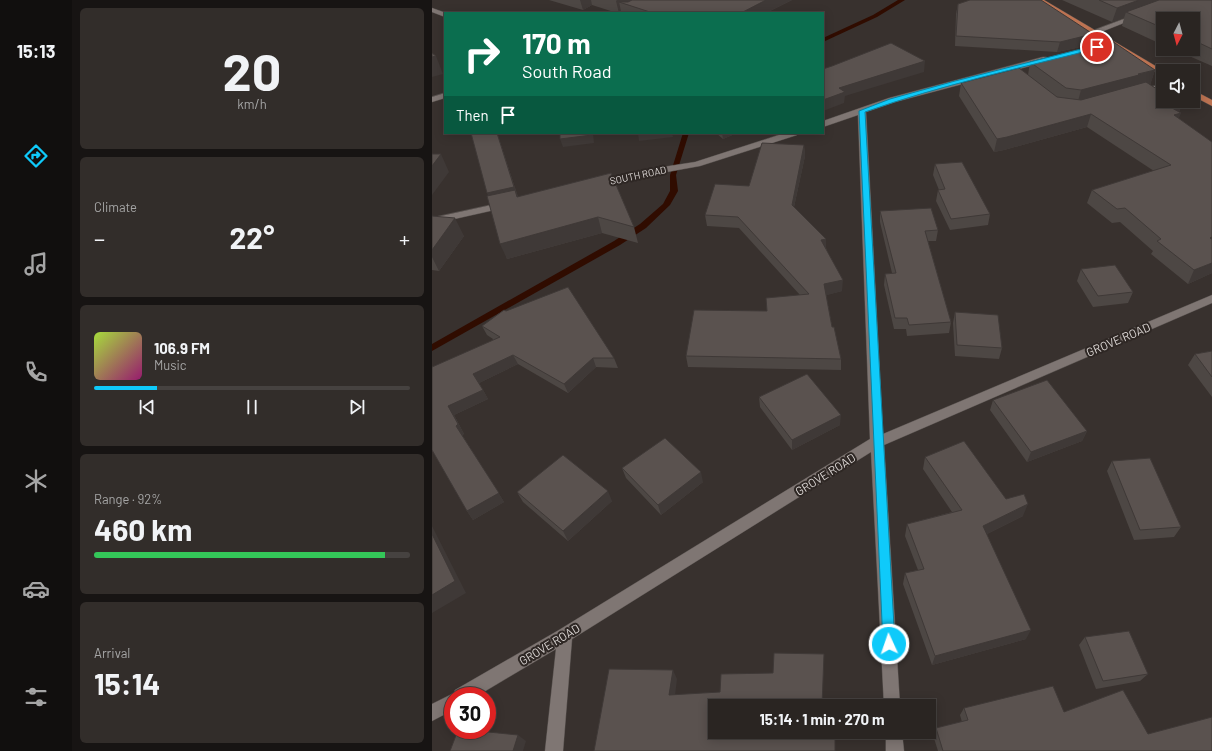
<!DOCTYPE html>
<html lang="en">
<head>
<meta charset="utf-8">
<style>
  :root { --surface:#2a2522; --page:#322d2a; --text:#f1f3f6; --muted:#a5a5a5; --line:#464240; --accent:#0fcafa }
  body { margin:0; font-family:Barlow,sans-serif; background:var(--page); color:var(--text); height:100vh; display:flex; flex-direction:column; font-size:15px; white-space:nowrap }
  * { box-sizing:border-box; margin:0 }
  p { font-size:13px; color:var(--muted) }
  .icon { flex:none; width:22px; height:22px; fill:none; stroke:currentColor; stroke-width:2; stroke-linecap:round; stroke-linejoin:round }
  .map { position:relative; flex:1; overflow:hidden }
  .side { display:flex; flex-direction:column; gap:8px; padding:8px; background:#171413; width:360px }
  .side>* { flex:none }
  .guide { position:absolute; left:12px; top:12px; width:380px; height:122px; border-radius:0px; box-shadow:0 2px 10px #0003,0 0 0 1px var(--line); background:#0b6e4f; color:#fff; overflow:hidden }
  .needle { width:26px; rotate:186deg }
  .tools { position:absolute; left:724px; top:12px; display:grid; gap:8px }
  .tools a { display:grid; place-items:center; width:44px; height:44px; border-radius:0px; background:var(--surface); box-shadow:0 2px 10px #0003,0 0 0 1px var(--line); font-size:20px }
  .speed { position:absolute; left:12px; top:687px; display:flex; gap:8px; font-size:20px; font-weight:700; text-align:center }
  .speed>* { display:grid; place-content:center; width:52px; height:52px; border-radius:50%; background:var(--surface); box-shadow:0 2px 10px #0003,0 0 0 1px var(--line); line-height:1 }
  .speed .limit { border:6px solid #d22; background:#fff; color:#111 }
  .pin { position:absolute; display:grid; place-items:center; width:34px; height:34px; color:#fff; margin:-17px; border:2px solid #fff; border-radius:50%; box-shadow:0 1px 4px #0007 }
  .me { position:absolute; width:44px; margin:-22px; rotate:357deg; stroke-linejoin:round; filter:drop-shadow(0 0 3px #0008) }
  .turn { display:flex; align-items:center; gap:14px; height:84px; padding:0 12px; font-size:18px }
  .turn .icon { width:52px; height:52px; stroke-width:2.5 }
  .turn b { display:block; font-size:28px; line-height:34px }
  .then { display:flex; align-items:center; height:38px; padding:0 12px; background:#0003; gap:8px; font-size:15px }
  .big { font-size:30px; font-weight:700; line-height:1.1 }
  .side .widget { flex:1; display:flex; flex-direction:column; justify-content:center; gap:6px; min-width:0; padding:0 14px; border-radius:6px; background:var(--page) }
  .side .dial { align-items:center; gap:0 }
  .dial b { font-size:52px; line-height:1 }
  .song { display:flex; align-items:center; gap:12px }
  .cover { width:48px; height:48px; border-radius:6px; background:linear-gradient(135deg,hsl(80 70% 55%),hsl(320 70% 35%)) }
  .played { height:4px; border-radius:2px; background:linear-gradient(90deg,var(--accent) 20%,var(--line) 20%) }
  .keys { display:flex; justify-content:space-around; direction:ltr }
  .heat { display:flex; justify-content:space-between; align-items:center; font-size:22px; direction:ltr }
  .charge { height:6px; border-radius:3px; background:linear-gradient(90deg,#34c759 92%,var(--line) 0) }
  .trip { position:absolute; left:276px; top:699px; width:228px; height:40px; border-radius:0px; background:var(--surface); box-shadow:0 2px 10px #0003,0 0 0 1px var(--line); font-weight:700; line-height:40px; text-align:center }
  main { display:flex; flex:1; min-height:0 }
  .tabs { display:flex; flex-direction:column; width:72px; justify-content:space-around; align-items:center; background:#110f0e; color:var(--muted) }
  .tabs .icon { width:28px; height:28px }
  .tabs .on { color:var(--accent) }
  .tabs b { font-size:18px; color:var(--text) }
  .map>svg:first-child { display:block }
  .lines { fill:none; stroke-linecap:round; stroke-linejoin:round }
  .stream { fill:#300c00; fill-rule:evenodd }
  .minor-casing { stroke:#544e4b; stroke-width:1 }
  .major-casing { stroke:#544e4b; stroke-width:1 }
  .minor { fill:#7f7673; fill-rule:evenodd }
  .major { fill:#bd7352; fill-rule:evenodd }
  .wall { fill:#4d4744 }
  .shaded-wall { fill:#3f3937 }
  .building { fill:#5a524f; stroke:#3f3937 }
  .route { fill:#0fcafa; stroke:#0a83a2 }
  .labels { text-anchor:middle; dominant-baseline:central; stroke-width:4; stroke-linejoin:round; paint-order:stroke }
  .far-street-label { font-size:10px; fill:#dcd7d5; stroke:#2e2724 }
  .street-label { font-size:12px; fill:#dcd7d5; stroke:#2e2724 }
</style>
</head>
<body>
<main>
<nav class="tabs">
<b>15:13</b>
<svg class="icon on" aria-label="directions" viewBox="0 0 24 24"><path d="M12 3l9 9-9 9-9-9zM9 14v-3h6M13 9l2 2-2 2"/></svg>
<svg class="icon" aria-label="music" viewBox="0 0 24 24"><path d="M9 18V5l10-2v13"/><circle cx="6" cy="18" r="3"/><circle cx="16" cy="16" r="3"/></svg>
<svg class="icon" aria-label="phone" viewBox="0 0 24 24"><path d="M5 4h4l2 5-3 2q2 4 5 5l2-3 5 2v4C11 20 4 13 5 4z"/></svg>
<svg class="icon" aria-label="climate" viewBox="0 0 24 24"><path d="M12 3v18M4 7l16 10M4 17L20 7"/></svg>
<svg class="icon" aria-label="car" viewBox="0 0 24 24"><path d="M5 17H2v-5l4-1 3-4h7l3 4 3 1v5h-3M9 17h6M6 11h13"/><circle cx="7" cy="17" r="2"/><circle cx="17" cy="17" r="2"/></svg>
<svg class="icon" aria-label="filters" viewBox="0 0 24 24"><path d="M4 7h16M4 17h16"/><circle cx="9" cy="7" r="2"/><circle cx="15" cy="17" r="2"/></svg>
</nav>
<section class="side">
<div class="widget dial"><b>20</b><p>km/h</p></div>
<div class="widget"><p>Climate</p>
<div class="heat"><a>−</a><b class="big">22°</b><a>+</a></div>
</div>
<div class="widget">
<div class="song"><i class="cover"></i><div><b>106.9 FM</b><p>Music</p></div></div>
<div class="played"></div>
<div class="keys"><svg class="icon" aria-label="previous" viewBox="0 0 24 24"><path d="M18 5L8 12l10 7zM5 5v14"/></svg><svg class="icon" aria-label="pause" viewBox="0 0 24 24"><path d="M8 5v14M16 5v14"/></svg><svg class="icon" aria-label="next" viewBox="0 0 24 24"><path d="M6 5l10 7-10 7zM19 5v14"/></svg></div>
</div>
<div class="widget"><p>Range · 92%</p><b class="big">460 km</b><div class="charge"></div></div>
<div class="widget"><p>Arrival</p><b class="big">15:14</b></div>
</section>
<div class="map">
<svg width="780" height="751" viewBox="0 0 780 751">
  <rect width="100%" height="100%" fill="#38312e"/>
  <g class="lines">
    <path class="stream" d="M466,0H473L445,17L391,42V38L441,15Z
      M251,133H257L244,175L246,191L238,205L214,228L188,245L0,351V344L182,241L208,224L231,204L238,191V175Z"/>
    <defs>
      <path id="minor" d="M0,8L14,13L13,17L0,12Z
        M705,14L709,16L707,17L664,34H661L657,32Z
        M611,57H614L618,59L617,61L463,102L434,112L451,434L780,295V303L452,445L468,706H452L439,452L140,639L131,751H113L124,649L45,696H21V710L0,721V704L22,693L23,690L127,630L438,439L426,115L391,127V121L457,98Z
        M731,84V88L709,94L705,92L706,90Z
        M13,93V98L0,102V97Z
        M353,133H366L365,135L268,166L218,175L167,187L162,184L164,182L218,169L263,162Z
        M73,202L78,205L76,207L0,224V218Z
        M454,732H470L472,751H454Z"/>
      <path id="major" d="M604,0H612L732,71L731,76Z
        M761,90L780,100V106L761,96Z"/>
    </defs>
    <use href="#minor" class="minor-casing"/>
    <use href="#major" class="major-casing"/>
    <use href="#minor" class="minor"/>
    <use href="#major" class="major"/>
  </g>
  <path class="wall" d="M117,0H360L334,13H189V11L187,12V13H185L160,5L151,10Z
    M630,0H780V66L741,49H761V19H731V45L690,26L692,18L680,22Z
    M526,4L658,45L625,52L523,46L524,14Z
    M598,62L723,70L718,85L750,105L747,112V119L780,273L756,284L719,254L721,251L688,222L680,223L655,203L660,190L722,171L655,127L572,150L562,152L527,96L529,83L596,75Z
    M39,133H65L86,197L179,173L202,227L206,243L170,233L75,259Z
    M284,133H305L291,139Z
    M372,145L373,156L362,207L394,239V248L410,291L394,295L400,327L409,359V370L256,367L254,356L335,311L368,295L307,228L275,226L273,215L317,186Z
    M503,164L558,214L556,225L518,230L504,201L506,190H507L501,175Z
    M448,211L506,230L504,241H496L519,322L517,333L475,336L474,329H462L452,285L453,274L460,273L448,222Z
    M0,216L32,236L7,271L0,270Z
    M649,269L701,292L696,303L661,307L645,281Z
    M523,312L570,348L567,359L523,356L521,323Z
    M50,326L182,358L186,368L164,367L136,393L86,364L47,383L56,399L22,415L32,434L30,435L72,502L41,520L35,511L0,450L61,339L55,335Z
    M780,351V397L756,365L763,354Z
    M327,397L408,425L360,450L328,407Z
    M561,400L655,431L650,441L595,462L558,410Z
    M493,457L574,499L591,516L555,534L594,639L500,665L471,584L473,573L486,570L473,536L475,524L520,512L491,469Z
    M680,461L749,527L742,537L702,540L675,471Z
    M190,468L271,482L229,515L194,478Z
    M85,492L180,501L136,541L91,502Z
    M653,637L716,674L708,681L664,689L647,645Z
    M532,708L632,712L780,751H506L501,735L504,728L530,722L528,715Z"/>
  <path class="shaded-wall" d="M148,0H159L160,5L151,10Z
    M185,0H211L199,6L187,2L189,11L187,12V13L184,1Z
    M334,0H360L334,13H309Z
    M707,0H743L694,12L692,18L680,22L685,8Z
    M661,34L658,45L625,52L628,42Z
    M4,56L11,74L0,77V57Z
    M493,61L492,72L413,96L412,103L391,111V100L407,88Z
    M723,70L718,85L645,105L649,90Z
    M750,105L746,114L749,113L744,126L740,108Z
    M659,114L655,127L572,150L562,152L565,139Z
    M65,133L86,197L59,203L55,193Z
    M161,133L162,143L131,147L128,139Z
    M206,133H240L241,137L207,141Z
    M290,133H305L291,139Z
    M372,145L373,156L360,216V205Z
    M9,154L17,172L0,195V166Z
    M166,217L170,233L75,259L68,244Z
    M23,218L32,236L7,271L0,257V250Z
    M394,239V250L389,240Z
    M780,263V273L756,284L762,270Z
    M411,280L410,291L392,296V284Z
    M81,355L86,364L47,383L41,374Z
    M161,358L164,367L136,393L132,384Z
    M51,390L56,399L22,415L32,434L30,435L72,502L41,520L35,511L24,426L16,406Z
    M409,415L408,425L360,450V440Z
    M655,431L650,441L595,462L599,452Z
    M269,472L271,482L229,515L226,505Z
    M176,491L180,501L136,541L131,531Z
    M596,504L591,516L547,538L551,526Z
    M0,526L34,593L0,613Z
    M599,630L594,639L500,665L503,656Z
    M241,670L245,679L242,704L237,695Z
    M86,735L94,741L91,751H81Z"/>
  <path class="building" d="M200,0H334L309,13H221L187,2H196Z
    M538,0H609L661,34L628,42L524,36L526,4Z
    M667,0H707L685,8Z
    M727,0H780V49L761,40V19H731V28L694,12Z
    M680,41L723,70L706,74L707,75L649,90L634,88L598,62Z
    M459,43L493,61L407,88L413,92L391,100V69L400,66Z
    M0,53L4,56L0,57Z
    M587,68L625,97L649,100L714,82L731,93V101H744L750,105L740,108L749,113L742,115L780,142V237L778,238L780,239V263L762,270L725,241L729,239L693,208L685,209L660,190L739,165L659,114L575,137L565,139L529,83Z
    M39,133H65L82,187L55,193Z
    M128,133H160V135L128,139Z
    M330,143L372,145L360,205L394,239L389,240L411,280L392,284L400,327H402L409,359L254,356L262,310L335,311L334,298L377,294L306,217L273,215L283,184L317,186Z
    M0,154H9L0,166Z
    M530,162L558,214L519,219L506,190L513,189L503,164Z
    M179,173L202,227L166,217L68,244L55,196L83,190L85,197Z
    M499,208L506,230L493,231L519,322L477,325L475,318H463L453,274L464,273L448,211Z
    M0,216L23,218L0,250Z
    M683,265L701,292L666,296L649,269Z
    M136,287L182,358H161L132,384L81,355L41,374L51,390L16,406L26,424L24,426L67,493L35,511L0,450V367L68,337L50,326L72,310L74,311Z
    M523,312L566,315L570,348L525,345Z
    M780,351V377L763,354Z
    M375,374L409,415L360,440L327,397Z
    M615,380L655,431L599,452L561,400Z
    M233,438L269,472L226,505L190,468Z
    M532,441L574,499L592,494L596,504L551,526L599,630L503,656L473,573L492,569L475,524L530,510L493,457Z
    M131,455L176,491L131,531L85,492Z
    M718,458L749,527L708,530L680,461Z
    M0,534L23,581L0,595Z
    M697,631L716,674L671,681L653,637Z
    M342,653L392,654L390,706H283V732H403V751H162L177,669L241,670L237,695L288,692L289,674L341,673Z
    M621,686L632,712L691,690L716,734L780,717V751H511L504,728L536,720L532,708Z
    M26,730H37L86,735L81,751H18Z"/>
  <path class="route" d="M665,45L667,46V48C589,68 509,85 433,112L463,644L461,648L457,650L452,648L451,644L427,111L458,99L523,81Z"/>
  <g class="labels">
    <g class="far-street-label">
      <text transform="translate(206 175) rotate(-12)">SOUTH ROAD</text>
    </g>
    <g class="street-label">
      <text transform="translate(686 339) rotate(-23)">GROVE ROAD</text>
      <text transform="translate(393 474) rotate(-32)">GROVE ROAD</text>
      <text transform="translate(117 644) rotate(-31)">GROVE ROAD</text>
    </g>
  </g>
</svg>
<div class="tools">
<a><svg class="needle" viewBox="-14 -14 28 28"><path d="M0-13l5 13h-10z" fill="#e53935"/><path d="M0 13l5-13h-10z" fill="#a5a5a5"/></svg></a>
<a><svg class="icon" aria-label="sound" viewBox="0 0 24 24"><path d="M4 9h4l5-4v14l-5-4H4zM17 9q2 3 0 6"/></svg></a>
</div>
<div class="speed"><div class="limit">30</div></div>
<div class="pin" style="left:665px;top:47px;background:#d93025"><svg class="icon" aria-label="arrive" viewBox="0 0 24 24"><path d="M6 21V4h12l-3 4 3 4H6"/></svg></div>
<svg class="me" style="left:457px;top:644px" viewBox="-20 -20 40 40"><circle r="17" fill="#0fcafa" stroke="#fff" stroke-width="3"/><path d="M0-11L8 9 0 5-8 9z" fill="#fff"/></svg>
<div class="trip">15:14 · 1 min · 270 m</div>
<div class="guide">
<div class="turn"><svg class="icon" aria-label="right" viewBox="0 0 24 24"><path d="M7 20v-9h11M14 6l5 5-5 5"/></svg><div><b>170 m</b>South Road</div></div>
<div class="then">Then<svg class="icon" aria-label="arrive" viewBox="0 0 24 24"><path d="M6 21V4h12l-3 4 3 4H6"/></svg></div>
</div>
</div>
</main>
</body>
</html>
